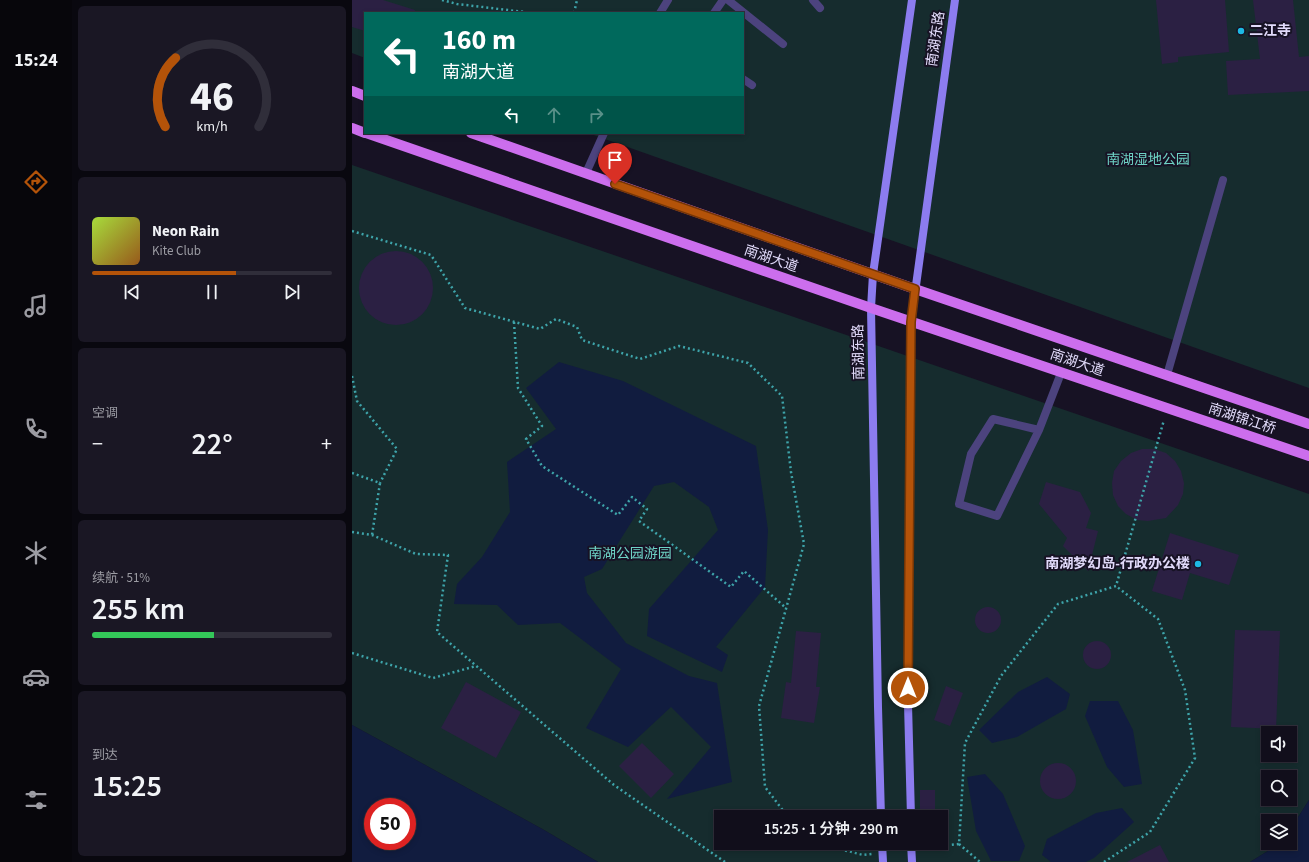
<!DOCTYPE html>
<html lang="zh">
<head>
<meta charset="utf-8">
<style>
  :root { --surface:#110e1b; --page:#1a1724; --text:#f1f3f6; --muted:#9c9ca3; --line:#302e3a; --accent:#b45309 }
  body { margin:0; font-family:"Source Sans 3","Noto Sans SC",sans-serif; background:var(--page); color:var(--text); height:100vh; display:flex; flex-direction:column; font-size:15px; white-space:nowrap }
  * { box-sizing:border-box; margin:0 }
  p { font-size:13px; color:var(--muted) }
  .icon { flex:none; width:22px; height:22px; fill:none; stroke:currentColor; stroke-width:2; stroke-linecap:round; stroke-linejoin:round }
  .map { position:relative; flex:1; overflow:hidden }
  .side { display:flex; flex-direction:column; gap:6px; padding:6px; background:#09080f; width:280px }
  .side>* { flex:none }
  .banner { position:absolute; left:12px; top:12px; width:380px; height:122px; border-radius:0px; box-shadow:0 2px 6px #0003,0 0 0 1px var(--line); background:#00695c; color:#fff; overflow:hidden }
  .buttons { position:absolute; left:909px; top:726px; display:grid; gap:8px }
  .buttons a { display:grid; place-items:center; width:36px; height:36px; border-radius:0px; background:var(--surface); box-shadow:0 2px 6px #0003,0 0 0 1px var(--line); font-size:20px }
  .speed { position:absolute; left:12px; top:798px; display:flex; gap:8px; font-size:20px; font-weight:700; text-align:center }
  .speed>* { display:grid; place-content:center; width:52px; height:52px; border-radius:50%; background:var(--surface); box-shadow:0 2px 6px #0003,0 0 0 1px var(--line); line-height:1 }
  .speed .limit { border:6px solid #d22; background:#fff; color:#111 }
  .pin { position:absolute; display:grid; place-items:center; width:34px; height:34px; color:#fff; margin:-41px -17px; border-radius:50% 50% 50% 0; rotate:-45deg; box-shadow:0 0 4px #0007 }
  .pin .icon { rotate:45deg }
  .me { position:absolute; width:44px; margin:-22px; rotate:0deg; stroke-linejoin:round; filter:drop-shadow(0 0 3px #0008) }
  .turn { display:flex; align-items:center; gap:14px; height:84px; padding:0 12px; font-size:18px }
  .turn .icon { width:52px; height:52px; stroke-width:2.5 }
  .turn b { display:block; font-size:28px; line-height:34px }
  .lanes { display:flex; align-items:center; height:38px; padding:0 12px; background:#0003; justify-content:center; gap:20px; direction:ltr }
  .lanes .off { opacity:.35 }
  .big { font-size:30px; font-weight:600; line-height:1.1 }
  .side .tile { flex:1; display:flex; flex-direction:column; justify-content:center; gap:6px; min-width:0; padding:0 14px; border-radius:6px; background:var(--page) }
  .side .dial { align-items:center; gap:0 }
  .dial svg { height:104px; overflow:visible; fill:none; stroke:var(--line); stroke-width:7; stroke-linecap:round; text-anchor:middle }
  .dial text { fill:var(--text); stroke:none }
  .song { display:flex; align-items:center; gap:12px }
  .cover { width:48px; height:48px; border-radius:6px; background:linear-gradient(135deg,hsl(80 70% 55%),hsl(30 70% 35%)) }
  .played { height:4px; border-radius:2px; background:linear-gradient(90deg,var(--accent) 60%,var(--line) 60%) }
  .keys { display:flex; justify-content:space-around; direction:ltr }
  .heat { display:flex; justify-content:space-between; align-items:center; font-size:22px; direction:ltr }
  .charge { height:6px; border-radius:3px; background:linear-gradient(90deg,#34c759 51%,var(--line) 0) }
  .trip { position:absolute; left:362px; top:810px; width:234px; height:40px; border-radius:0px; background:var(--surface); box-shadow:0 2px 6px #0003,0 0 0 1px var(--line); font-weight:600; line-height:40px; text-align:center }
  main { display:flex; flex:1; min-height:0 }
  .tab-bar { display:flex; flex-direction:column; width:72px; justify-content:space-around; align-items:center; background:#07060b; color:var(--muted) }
  .tab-bar .icon { width:28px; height:28px }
  .tab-bar .current { color:var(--accent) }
  .tab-bar b { font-size:18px; color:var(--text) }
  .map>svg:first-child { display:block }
  .green { fill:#162c2e; fill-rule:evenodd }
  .water { fill:#111c3f; fill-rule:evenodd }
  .building { fill:#2b2043 }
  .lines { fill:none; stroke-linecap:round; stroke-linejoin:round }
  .path { stroke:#3ea4aa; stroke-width:2.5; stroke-dasharray:2 3; stroke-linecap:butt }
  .lane { stroke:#4c437e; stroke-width:8 }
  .street { stroke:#4c437e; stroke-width:8 }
  .secondary { stroke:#8c7cef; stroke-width:8 }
  .primary { stroke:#cc6eed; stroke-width:10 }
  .route-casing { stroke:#753606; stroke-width:10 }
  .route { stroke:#b45309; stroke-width:7 }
  .poi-dot { fill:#1db9e3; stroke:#171224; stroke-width:1.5 }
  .labels { text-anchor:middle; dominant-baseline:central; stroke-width:4; stroke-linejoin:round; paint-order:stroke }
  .poi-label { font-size:14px; font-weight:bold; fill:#e1dafa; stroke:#171224; text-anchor:start }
  .street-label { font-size:14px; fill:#e1dafa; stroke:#171224 }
  .park-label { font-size:14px; fill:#6ed2c5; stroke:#171224 }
</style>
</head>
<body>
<main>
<nav class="tab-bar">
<b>15:24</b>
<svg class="icon current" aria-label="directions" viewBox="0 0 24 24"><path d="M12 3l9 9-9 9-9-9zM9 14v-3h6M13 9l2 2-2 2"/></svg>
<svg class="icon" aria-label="music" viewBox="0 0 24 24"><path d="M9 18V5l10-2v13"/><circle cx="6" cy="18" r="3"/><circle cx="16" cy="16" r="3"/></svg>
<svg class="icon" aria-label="phone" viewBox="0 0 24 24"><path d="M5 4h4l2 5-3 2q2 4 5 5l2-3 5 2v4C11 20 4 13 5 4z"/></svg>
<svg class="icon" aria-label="climate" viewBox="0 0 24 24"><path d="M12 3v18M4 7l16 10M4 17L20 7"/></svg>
<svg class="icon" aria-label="car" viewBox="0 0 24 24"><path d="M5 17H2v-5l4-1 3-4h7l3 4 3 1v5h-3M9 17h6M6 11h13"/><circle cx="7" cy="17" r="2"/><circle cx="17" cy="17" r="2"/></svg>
<svg class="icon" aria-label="filters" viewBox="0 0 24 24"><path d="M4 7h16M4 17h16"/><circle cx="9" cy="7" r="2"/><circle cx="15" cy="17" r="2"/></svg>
</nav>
<section class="side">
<div class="tile dial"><svg viewBox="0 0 100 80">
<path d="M14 69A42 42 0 1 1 86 69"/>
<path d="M14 69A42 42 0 0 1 22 16" stroke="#b45309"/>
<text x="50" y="56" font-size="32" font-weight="700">46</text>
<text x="50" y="72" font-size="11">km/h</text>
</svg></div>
<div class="tile">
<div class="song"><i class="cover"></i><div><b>Neon Rain</b><p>Kite Club</p></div></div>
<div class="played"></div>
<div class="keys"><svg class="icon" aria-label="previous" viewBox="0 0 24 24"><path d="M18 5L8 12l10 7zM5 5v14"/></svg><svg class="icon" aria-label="pause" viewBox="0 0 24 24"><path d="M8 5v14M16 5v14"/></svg><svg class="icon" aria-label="next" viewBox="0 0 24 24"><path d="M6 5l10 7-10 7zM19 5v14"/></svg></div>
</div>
<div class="tile"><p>空调</p>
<div class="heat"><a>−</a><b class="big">22°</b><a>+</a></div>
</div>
<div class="tile"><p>续航 · 51%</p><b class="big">255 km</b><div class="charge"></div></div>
<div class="tile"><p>到达</p><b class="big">15:25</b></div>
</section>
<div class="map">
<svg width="957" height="862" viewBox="0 0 957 862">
  <rect width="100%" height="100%" fill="#171224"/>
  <path class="green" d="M0,0H957V388L236,133H391V13H13V58L0,53Z
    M0,165L957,494V800L938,830V821H916V843H929L898,862H246L192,830L0,725ZM916,733H938V755H916ZM916,777H938V799H916ZM369,817H589V843H369Z"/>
  <path class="water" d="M207,362L271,381L404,446L416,530L413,587L364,647L376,655L370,672L295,636L297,609L366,530L357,507L322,482L302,486L250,569L232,577L235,593L274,643L337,676L365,683L380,782L315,799L359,747L319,707L276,747L234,728L269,669L208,623L166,625L145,605L102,604L105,584L130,557L158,512L155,462L204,429L174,388Z
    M695,677L718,694L714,709L665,737L640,743L627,730L666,692Z
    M738,701H766L781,730L790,784L772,787L755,767L733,716Z
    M0,725L192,830L246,862H0ZM21,807H55V841H21Z
    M633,774L651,794L673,846L667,861H639L624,831L615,777Z
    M957,800V862H898L929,843H938V830Z
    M770,808L782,822L742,858L734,862H699L690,855L695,839L744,813Z"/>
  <path class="building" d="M0,0H31L63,10L62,13H13V31L0,27Z
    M804,0H873L877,52L826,57V62L810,64Z
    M901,0H941L947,57L957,56V91L876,95L874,61L908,59Z
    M7 288a37 37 0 1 1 74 0a37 37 0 1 1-74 0Z
    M790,449H802L814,453L823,461L829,471L832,483L831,494L826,505L814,518L796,521L785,520L774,514L766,506L761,495L760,483L762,471L769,461L779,453Z
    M694,482L728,492L739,513L734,528L746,531L736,571L711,546L715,538L687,504Z
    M818,533L887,555L877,585L838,573L830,600L800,591Z
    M623 620a13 13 0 1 1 26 0a13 13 0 1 1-26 0Z
    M883,630L928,631L924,729L879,727Z
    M444,631L469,633L464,687H468L462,723L429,718L434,682L439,683Z
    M731 655a14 14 0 1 1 28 0a14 14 0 1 1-28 0Z
    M114,682L169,712L144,758L89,728Z
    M594,686L611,693L598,726L582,720Z
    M290,743L322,774L299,798L267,766Z
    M688 781a18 18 0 1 1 36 0a18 18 0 1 1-36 0Z
    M568,790H583V813H568Z
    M808,845L817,862H775Z"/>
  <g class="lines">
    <path class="path" d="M90,0L105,4L181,13
      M222,13L225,0
      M0,231L79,255L113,308L188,329L204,319L225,327L230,340L288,359L327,346L396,363L430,396L439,472L452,544L407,706L413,787L436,817
      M162,322L166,388L190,426L174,439L190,466L266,515L280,497L295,509L287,521L379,587L392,571L434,608
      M0,376L5,401L45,449L28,483
      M0,473L28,483L20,535
      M0,532L20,535L64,554L96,555L85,632L262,785L373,862
      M0,653L81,678L124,666
      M464,843L511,855L520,854
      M607,844L628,862
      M570,848L607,844L613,743L649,676L706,604L764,586L812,420
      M752,862L798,832L843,758L833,690L806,619L764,586"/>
    <path class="lane" d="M376,0L431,44
      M461,0L468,8
      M308,13L316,0
      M362,13L371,0
      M391,79L400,85
      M234,173L252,133
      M815,375L871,180"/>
    <path class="street" d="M687,430L641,419L619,454L607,504L645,516L687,430L709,373"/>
    <path class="secondary" d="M529,817L526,707L519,308L521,274L560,0
      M559,817L556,704L559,322L603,0
      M530,843L531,862
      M559,843L560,862"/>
    <path class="primary" d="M0,91L13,96
      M0,128L13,133
      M14,133L519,308L957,456
      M119,133L563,289L957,424"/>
  </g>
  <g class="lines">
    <defs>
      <path id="route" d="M263,184L563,289L559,322L556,688"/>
    </defs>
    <use href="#route" class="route-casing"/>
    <use href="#route" class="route"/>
  </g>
  <g class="poi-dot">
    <circle cx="889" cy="31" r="4"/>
    <circle cx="846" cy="564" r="4"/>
  </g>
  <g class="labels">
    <g class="poi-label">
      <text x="897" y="31">二江寺</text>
      <text x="838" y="564" text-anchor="end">南湖梦幻岛-行政办公楼</text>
    </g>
    <g class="street-label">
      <text transform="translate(584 39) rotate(-82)">南湖东路</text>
      <text transform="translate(419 259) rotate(19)">南湖大道</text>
      <text transform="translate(507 352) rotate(-91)">南湖东路</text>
      <text transform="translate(725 363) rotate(19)">南湖大道</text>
      <text transform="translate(890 419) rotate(18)">南湖锦江桥</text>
    </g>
    <g class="park-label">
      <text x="796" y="160">南湖湿地公园</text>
      <text x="278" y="554">南湖公园游园</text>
    </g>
  </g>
</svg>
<div class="buttons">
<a><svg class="icon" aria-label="sound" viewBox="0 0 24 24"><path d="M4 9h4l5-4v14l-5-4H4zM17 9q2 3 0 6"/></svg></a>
<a><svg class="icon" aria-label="search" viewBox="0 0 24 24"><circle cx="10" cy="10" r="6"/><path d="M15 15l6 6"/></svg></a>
<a><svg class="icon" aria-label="layers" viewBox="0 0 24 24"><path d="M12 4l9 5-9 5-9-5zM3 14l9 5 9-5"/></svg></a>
</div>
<div class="speed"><div class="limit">50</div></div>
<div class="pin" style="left:263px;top:184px;background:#d93025"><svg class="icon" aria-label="arrive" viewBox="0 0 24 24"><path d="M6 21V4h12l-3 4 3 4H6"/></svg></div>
<svg class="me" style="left:556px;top:688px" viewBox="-20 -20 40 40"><circle r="17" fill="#b45309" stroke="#fff" stroke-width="3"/><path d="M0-11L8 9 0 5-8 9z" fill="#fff"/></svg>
<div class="trip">15:25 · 1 分钟 · 290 m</div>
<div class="banner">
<div class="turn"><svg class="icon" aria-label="left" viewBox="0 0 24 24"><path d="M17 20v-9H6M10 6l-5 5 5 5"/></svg><div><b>160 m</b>南湖大道</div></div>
<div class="lanes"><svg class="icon" aria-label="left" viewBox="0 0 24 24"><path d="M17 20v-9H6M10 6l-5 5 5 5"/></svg><svg class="icon off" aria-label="ahead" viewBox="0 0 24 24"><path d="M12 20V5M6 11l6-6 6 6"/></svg><svg class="icon off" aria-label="right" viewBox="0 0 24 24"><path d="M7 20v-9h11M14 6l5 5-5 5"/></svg></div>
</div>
</div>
</main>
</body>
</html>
